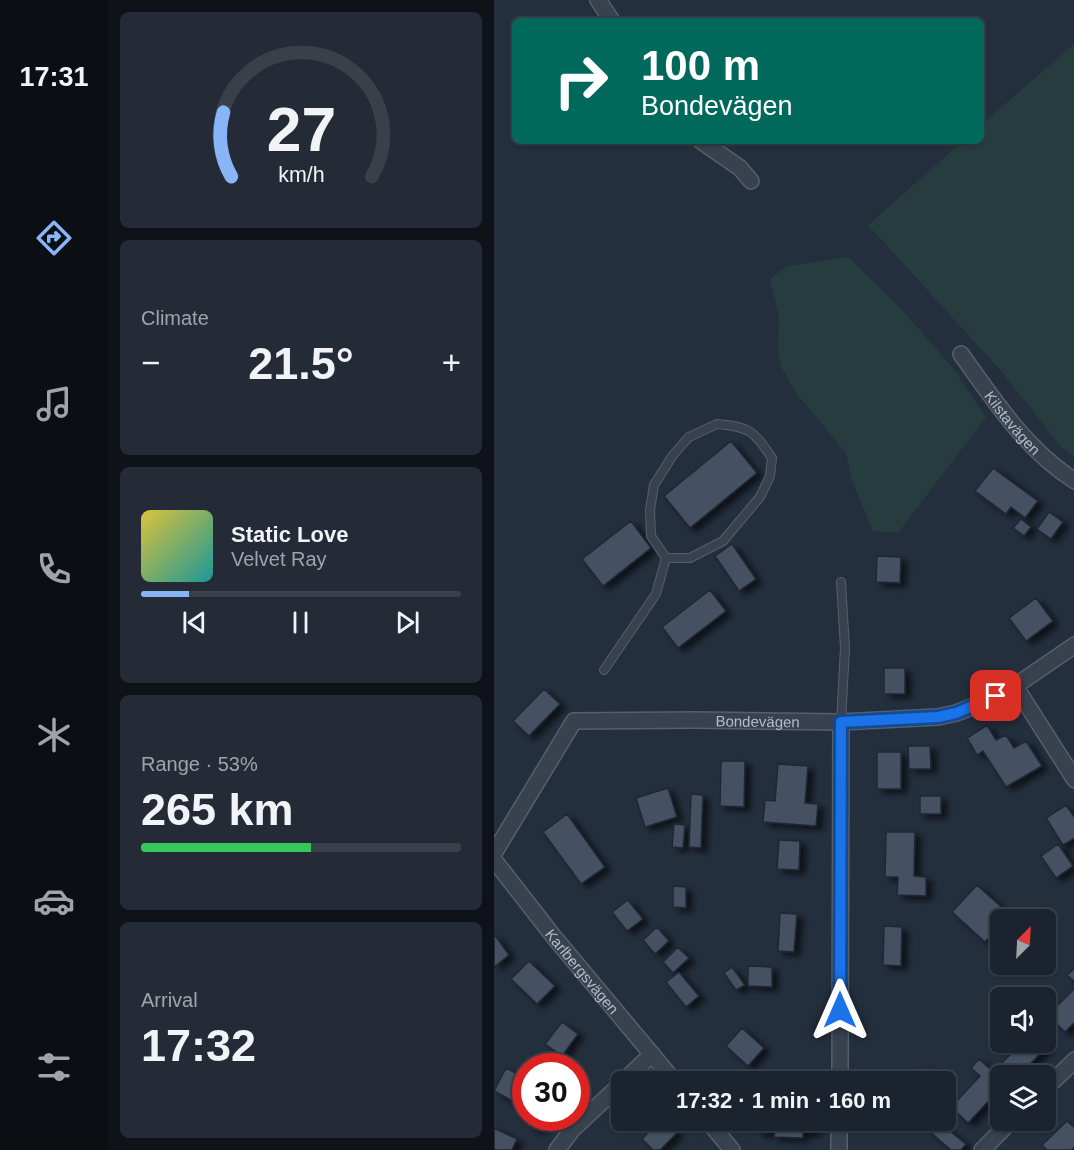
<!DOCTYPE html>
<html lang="en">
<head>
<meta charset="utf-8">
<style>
  :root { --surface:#1b232e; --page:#242b36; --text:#f1f3f6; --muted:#a0a4aa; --line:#39404a; --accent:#8ab4f8 }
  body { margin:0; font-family:Arial,sans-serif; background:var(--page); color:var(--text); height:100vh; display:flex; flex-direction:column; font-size:22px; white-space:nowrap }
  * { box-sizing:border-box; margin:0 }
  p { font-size:20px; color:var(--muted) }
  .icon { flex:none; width:33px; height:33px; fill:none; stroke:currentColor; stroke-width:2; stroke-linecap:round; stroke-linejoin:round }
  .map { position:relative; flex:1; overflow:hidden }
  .drawer { display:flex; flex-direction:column; gap:12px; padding:12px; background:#0f1319; width:386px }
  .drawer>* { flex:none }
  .top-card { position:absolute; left:18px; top:18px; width:472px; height:126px; border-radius:9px; box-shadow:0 2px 4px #0004,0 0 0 2px var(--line); background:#00695c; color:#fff; overflow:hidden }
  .needle { width:39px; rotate:24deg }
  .fabs { position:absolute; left:496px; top:909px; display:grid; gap:12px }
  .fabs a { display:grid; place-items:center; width:66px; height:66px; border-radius:9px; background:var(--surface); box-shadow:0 2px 4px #0004,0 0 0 2px var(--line); font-size:30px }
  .speed { position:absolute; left:18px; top:1053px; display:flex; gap:12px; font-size:30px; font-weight:700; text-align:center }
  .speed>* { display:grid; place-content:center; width:78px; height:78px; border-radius:50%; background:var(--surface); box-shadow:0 2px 4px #0004,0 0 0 2px var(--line); line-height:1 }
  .speed .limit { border:9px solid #d22; background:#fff; color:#111 }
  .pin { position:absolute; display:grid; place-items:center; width:51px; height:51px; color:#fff; margin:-26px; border-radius:12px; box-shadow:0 3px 9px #0006 }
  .me { position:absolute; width:66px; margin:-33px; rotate:0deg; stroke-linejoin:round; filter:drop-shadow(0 0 4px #0008) }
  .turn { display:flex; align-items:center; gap:21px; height:126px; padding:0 30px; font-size:27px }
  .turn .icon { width:78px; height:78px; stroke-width:2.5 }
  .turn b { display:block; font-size:42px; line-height:51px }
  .big { font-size:45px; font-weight:600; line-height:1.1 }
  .drawer .tile { flex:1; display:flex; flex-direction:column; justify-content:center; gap:9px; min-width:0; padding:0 21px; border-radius:9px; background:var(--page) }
  .drawer .dial { align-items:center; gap:0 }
  .dial svg { height:156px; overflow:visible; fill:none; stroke:var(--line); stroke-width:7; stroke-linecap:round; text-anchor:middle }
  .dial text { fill:var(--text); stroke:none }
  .song { display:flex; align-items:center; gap:18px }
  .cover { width:72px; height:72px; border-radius:9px; background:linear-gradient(135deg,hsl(50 70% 55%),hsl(180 70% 35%)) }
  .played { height:6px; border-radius:3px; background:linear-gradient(90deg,var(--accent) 15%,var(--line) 15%) }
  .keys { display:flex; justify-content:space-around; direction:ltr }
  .heat { display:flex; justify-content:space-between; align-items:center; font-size:33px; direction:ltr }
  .charge { height:9px; border-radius:4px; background:linear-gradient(90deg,#34c759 53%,var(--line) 0) }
  .trip { position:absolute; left:117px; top:1071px; width:345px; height:60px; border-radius:9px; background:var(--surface); box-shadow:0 2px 4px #0004,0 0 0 2px var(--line); font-weight:600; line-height:60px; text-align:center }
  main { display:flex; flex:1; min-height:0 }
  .tabs { display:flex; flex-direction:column; width:108px; justify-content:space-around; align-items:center; background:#0b0e12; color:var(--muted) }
  .tabs .icon { width:42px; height:42px }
  .tabs .active { color:var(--accent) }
  .tabs b { font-size:27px; color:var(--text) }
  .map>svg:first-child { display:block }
  .green { fill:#263c3f }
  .building { fill:#455162; stroke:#1f2835; stroke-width:1.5; filter:url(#shadow) }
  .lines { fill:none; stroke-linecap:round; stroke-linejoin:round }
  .service-casing { stroke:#565f6c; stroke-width:10 }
  .minor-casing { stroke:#565f6c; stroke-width:18 }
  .service { stroke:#38414e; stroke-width:8 }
  .minor { stroke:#38414e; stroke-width:15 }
  .route-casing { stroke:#114b97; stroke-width:15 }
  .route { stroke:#1a73e8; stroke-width:10 }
  .labels { text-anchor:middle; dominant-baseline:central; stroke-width:5; stroke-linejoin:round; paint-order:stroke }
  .street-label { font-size:15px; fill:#b4bcc9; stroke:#1d2633 }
</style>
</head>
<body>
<main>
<nav class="tabs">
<b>17:31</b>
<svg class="icon active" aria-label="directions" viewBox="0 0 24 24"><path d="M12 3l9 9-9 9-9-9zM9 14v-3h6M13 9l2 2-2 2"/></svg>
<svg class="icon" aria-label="music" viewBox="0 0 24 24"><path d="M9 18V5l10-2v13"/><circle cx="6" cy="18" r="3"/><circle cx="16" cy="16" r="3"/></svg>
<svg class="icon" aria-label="phone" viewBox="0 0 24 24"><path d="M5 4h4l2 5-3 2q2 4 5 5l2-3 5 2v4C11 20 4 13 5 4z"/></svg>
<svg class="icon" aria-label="climate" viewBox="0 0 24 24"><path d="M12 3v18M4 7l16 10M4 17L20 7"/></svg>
<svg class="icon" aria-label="car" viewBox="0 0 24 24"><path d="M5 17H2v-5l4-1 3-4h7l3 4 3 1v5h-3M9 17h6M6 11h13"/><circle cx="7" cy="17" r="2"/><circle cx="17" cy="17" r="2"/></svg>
<svg class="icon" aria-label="filters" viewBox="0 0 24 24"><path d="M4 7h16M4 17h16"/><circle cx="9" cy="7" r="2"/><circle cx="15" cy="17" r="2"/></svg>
</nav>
<section class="drawer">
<div class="tile dial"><svg viewBox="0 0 100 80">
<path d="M14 69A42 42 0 1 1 86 69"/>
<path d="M14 69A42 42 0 0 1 10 36" stroke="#8ab4f8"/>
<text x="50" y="56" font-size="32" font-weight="700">27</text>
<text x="50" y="72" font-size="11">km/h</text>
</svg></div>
<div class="tile"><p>Climate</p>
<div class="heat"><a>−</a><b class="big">21.5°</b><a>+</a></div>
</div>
<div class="tile">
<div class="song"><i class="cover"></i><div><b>Static Love</b><p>Velvet Ray</p></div></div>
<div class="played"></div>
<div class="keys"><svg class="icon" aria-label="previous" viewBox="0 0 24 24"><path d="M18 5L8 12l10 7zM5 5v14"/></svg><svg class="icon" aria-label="pause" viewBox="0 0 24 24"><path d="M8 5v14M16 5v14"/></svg><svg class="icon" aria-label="next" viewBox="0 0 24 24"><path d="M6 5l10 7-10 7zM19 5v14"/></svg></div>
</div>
<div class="tile"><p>Range · 53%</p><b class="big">265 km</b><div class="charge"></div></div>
<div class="tile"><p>Arrival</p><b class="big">17:32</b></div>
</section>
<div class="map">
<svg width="581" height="1150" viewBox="0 0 581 1150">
  <defs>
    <filter id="shadow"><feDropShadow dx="6" dy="4" stdDeviation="3" flood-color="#0009"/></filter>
  </defs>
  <rect width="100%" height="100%" fill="#242f3e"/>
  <path class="green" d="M580,44V457L568,448L508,372L374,225L469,141H488V124Z
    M354,257L409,311L458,367L492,417L404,533L379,531L358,481L352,453L303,394L287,367L284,349L285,317L276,279L293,266Z"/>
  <path class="building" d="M237,441L263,473L196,528L170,496Z
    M499,468L544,501L531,518L517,507L512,514L481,491Z
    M555,512L569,522L557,539L543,529Z
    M527,519L537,527L530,536L519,528Z
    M137,521L157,548L109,586L88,559Z
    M238,544L262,579L245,591L221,556Z
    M383,556L407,557L406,583L382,582Z
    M216,590L232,611L184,648L168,627Z
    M542,598L559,621L532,641L515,618Z
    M390,668H411V694H390Z
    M50,689L66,704L35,736L19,721Z
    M493,725L502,740L512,735L520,748L532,741L548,766L512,787L489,751L483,755L473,738Z
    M414,746H436L437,769H415Z
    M383,752H407V789H383Z
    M227,761H251L250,807L226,806Z
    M284,764L314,766L311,803L324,804L322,826L269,822L271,800L281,801Z
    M174,788L183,817L151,827L142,798Z
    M197,794L209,795L207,848L195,847Z
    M426,796H447V814H426Z
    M572,805L581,818V838L569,845L552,818Z
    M73,814L111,867L87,884L49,832Z
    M180,824L191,825L189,848L178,847Z
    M392,832H421L420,876L432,877V896L403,895L404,877H391Z
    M285,840L306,841L305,870L283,869Z
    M564,844L579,866L562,878L547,856Z
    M483,885L516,915L512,920H507V924L491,942L458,912Z
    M179,886L192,887V908L179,907Z
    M134,900L149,919L133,931L118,912Z
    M286,913L303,914L300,952L284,951Z
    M390,926L408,927L407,966L389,965Z
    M163,927L175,941L161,954L149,940Z
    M0,934L15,955L0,967Z
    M184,947L195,958L179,973L169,962Z
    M35,961L61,986L43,1004L17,979Z
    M254,966L278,967V987L254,986Z
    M238,967L251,985L242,990L230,973Z
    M581,968V982L573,975Z
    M185,972L205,996L192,1007L172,982Z
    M581,988V1022L571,1032L554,1015Z
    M68,1022L84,1034L68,1056L51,1044Z
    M248,1028L270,1048L254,1066L232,1046Z
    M529,1042H548L553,1047L524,1076H519L508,1063Z
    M485,1059L505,1077L497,1085L504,1091L474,1123L457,1107L486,1076L477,1068Z
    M12,1068L32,1078V1108L0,1091Z
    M421,1068H440V1082H421Z
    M282,1073L309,1074V1082H282Z
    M38,1118H51L44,1130L34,1125Z
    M166,1120H170L183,1133L166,1150H159L148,1139Z
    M262,1120H321V1132H309V1138L280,1137L281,1131L265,1134Z
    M442,1120L472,1144L467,1150H457L434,1130Z
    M573,1121L581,1128V1147L577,1150H553L548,1145Z
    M0,1128L23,1139L18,1150H0Z"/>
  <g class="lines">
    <defs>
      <path id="service" d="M223,424C256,427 259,430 278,458L276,476L266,497L229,541L196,558H172L157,536L156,510L160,485L179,455L195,437Z
        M110,670L162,594L172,558
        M347,722L351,648L347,582"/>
      <g id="minor">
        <path d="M104,0L118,21"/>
        <path d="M207,141L246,168L257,181"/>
        <path id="s1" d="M467,354C500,400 532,450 581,481"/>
        <path d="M521,686L581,780"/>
        <path id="s2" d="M0,853L80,721L201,720L347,722L444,717L462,713L483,705L521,686L581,645"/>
        <path id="s3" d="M0,860L60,937L181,1082"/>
        <path d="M129,1082L158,1054"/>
        <path d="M346,1082L347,722"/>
        <path d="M552,1088L581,1060"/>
        <path d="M213,1120L238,1150"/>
        <path d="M63,1150L78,1130L128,1083"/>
        <path d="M345,1150V1120"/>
        <path d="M488,1150L518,1120"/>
      </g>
    </defs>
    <use href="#service" class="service-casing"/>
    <use href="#minor" class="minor-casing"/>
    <use href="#service" class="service"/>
    <use href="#minor" class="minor"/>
  </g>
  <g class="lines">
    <defs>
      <path id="route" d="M346,1010L347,722L444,717L462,713L502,696"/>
    </defs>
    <use href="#route" class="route-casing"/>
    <use href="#route" class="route"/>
  </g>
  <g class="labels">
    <g class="street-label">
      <text stroke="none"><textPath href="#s1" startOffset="86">Kilstavägen</textPath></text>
      <text stroke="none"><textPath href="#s2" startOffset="338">Bondevägen</textPath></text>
      <text stroke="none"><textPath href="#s3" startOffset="142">Karlbergsvägen</textPath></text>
    </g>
  </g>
</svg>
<div class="fabs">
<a><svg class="needle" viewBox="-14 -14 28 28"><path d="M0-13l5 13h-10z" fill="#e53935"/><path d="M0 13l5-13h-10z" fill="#a0a4aa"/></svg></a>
<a><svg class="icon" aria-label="sound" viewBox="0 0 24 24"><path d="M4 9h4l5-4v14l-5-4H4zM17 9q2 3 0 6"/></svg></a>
<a><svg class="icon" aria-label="layers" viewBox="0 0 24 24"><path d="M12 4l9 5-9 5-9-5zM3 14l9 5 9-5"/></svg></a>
</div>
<div class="speed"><div class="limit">30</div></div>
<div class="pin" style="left:502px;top:696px;background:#d93025"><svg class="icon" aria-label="arrive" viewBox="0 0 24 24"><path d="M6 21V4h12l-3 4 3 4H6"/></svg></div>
<svg class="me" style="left:346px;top:1010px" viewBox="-20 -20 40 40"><path d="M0-17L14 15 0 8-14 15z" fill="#1a73e8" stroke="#fff" stroke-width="4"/></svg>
<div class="trip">17:32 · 1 min · 160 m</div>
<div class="top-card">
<div class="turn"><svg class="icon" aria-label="right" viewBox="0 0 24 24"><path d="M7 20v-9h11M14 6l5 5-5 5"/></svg><div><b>100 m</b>Bondevägen</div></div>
</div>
</div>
</main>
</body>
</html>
